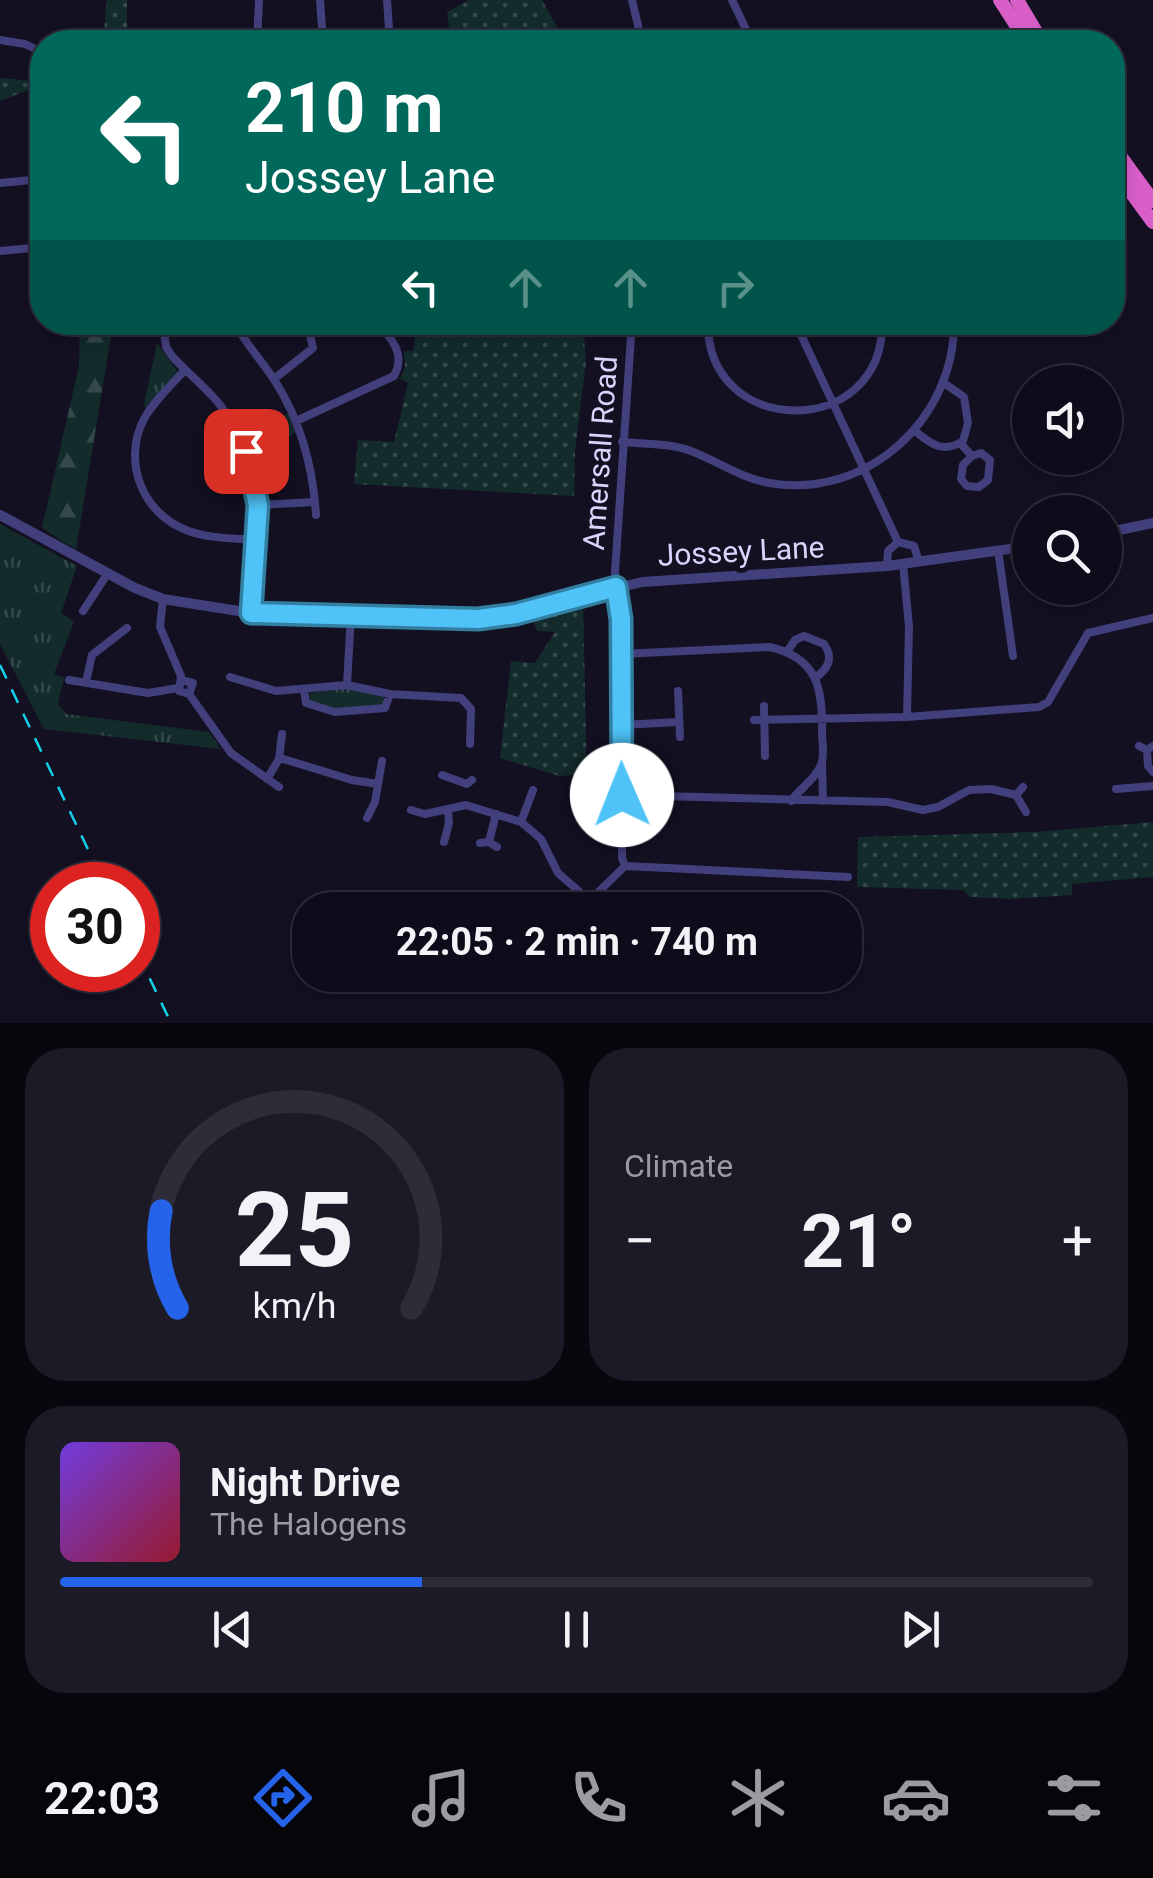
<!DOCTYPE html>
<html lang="en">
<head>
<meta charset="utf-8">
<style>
  :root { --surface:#0e0c1a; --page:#1c1a27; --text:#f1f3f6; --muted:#9b9ba2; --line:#2e2c39; --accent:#2563eb }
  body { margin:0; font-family:Roboto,sans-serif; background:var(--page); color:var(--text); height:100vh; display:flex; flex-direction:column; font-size:38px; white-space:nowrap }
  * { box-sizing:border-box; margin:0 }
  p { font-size:32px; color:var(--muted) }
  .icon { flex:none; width:55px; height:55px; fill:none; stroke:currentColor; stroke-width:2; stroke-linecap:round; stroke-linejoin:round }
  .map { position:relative; height:1023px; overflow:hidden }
  .sheet { display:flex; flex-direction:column; gap:25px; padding:25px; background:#08070e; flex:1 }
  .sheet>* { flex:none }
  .guide { position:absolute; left:30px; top:30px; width:1095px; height:305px; border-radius:40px; box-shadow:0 5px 15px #0003,0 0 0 2px var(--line); background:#00695c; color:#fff; overflow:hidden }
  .buttons { position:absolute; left:1012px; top:365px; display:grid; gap:20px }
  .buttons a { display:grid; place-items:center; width:110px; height:110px; border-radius:50%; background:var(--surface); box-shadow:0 5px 15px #0003,0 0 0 2px var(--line); font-size:50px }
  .speed { position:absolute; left:30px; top:862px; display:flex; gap:20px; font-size:50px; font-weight:700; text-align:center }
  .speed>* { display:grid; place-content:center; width:130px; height:130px; border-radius:50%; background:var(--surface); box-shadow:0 5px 15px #0003,0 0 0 2px var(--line); line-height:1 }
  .speed .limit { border:15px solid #d22; background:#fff; color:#111 }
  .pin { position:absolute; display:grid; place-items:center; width:85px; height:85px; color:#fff; margin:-42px; border-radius:20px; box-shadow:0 5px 15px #0006 }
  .me { position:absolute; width:110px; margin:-55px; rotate:359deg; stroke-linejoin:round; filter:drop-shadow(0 0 8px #0008) }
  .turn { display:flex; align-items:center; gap:35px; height:210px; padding:0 50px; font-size:45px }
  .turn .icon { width:130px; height:130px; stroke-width:2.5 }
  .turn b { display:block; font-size:70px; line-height:85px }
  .lanes { display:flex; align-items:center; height:95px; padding:0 50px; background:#0003; justify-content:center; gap:50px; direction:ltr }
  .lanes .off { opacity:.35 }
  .big { font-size:75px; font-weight:700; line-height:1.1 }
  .sheet .widget { flex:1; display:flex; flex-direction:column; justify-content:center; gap:15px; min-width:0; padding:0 35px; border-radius:40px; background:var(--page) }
  .sheet .dial { align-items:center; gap:0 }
  .dial svg { height:260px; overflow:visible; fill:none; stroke:var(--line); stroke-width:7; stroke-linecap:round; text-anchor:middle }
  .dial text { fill:var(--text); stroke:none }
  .song { display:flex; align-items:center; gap:30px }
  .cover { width:120px; height:120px; border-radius:15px; background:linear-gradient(135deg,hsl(260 70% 55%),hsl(350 70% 35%)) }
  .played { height:10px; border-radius:5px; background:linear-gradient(90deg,var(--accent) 35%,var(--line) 35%) }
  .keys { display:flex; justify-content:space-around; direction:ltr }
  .heat { display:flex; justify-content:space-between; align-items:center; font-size:55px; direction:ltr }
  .sheet .tiles { flex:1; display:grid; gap:25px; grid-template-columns:1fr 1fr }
  .widget:last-child { grid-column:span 2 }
  .trip { position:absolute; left:292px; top:892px; width:570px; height:100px; border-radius:40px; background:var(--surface); box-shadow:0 5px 15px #0003,0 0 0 2px var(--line); font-weight:700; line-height:100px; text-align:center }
  .menu { display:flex; height:160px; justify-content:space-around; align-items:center; background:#06050a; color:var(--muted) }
  .menu .icon { width:70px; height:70px }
  .menu .current { color:var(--accent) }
  .menu b { font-size:45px; color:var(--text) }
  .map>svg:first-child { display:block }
  .grass { fill:url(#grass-tufts) }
  .forest { fill:url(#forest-firs) }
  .park { fill:url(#park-dots) }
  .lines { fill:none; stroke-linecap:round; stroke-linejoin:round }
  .minor { stroke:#423f7d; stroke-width:8 }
  .tertiary { stroke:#423f7d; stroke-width:10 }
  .trunk { stroke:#d85ec8; stroke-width:14 }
  .rail { stroke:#14cfe8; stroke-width:2.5; stroke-dasharray:15 12; stroke-linecap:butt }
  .route-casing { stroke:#337fa1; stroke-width:25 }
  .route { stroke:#4fc3f7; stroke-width:18 }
  .labels { text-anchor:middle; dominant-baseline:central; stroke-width:10; stroke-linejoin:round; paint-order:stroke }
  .street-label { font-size:30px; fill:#d9d4fb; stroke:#131022 }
</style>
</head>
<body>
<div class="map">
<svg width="1153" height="1023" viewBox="0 0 1153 1023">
  <defs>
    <pattern id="grass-tufts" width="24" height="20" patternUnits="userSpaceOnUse" patternTransform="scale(2.5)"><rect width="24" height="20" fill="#132b2b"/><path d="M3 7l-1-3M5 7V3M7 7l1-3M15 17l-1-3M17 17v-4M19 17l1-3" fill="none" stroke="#35494b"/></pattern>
    <pattern id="forest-firs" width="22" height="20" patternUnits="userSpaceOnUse" patternTransform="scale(2.5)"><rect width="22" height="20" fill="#132b2b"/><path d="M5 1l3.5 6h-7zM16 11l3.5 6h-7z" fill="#35494b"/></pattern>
    <pattern id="park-dots" width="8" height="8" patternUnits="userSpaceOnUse" patternTransform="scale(2.5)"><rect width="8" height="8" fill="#132b2b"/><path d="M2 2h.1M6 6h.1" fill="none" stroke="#35494b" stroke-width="1.8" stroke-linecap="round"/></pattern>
  </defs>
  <rect width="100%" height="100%" fill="#131022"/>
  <path class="grass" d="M157,343L178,372L146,409L144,404Z
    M288,413L296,433C279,440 270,451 252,456L240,429L256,420L271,422Z
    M225,424L240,444L249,472C232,474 222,470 212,455L216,431Z
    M0,524L77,566L61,613L74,622L54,674L64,678L58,704L66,714L209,732L221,749L44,729L0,644Z
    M347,688L384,696V706L333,709L309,703L310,693Z"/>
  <path class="forest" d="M80,323H113L76,550L42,528L79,366Z"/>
  <path class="park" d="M107,0H127V42H103Z
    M469,0H542L560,32L563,33L565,42H451L447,12Z
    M37,54L42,60V92L26,91L0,101V78L34,81Z
    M573,323L583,324L586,362L575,451L574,496L354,484L358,440L394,442L408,383L400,379L405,367L404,351H413L417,323Z
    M583,603L587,774L559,776L500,758L511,661L535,663L555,632L537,631L531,614Z
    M1153,822V877L1072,884V895L1014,899L970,897L963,890L857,887L858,837L1035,832Z"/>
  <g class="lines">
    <path class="minor" d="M320,0L323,42
      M387,0L390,42
      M632,0L642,42
      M732,0L752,42
      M0,40L25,44L42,52
      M66,42L69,40
      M257,42L259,0
      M0,183L42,179
      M0,251L32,248L42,241
      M163,322L166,347L172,356C187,373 206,387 220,405C268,468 256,539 251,613
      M234,322C245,343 262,361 275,381C301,422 313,467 316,515
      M708,322C706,440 885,440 882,322
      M795,322L898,542
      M185,370C171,385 154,401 144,419C122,461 142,513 186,530C208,539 234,538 256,540
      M274,379L313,348L307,322
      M296,421L394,376C406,354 392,340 378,322
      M915,431C931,444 943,454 963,441L968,423L964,397L944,383
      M622,442C644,444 670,443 691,451C717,461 741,478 769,483C867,500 955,419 954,322
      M960,443L972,456L981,453L990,460L988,480L979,487L967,486L961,479L963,465L972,456
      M258,505L315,502
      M998,550L1013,656
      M903,564L909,626L907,717
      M887,566L888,551L898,542L914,546L919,562
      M163,599L160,627L181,676L179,691L189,694L193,683L181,680
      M83,611L108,573
      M787,652L795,640L804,636L824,644C834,658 828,669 815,678
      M621,654L770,647C818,658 823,689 822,733C822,742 825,756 821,765C815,780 799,789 791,801
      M230,677L276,691L347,685L390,694L461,698L471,709L470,744
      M69,680L148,693L178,688
      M86,682L92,655L127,628
      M347,685L351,614
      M304,690L306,703L335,712L385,708L390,694
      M678,691L680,737
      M189,694L231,753L279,787
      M764,706L765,756
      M754,720L907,717L1039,707L1048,702L1088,633L1153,618
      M621,725L679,722
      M1139,746L1147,750L1153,746
      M1147,750L1148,766L1153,772
      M280,758L352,780L378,784
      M822,763L823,801
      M442,775L467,784L472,780
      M267,779L279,759L282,734
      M1023,787L1016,795L1026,812
      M1116,789L1153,786
      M622,795L888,802L923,810L938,807L969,790L991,789L1016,795
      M411,810L425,814L466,805L521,822L541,839L558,873L590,901
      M367,818L375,802L382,761
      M521,822L533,790
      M444,842L449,823L448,809
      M489,842L496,814
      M480,843L489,842L497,847
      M625,866L622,858L621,619L615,572L632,322
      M625,866L848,877
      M583,907L625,866"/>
    <path class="tertiary" d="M0,515L135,588L163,599L251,613L425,618H494L642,582L887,566L1030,546
      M1105,533L1153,523"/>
    <path class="trunk" d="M1000,0L1027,42
      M1017,0L1042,42
      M1112,145L1153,201
      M1112,166L1153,222"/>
    <path class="rail" d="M0,665L105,885
      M138,954L171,1023"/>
  </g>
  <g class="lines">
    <defs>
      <path id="route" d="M246,451L258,505L251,613L478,619L516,614L616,587L621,619L622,795"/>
    </defs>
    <use href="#route" class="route-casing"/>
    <use href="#route" class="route"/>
  </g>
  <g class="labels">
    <g class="street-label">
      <text transform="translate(600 453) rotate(-86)">Amersall Road</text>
      <text transform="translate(741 551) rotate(-3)">Jossey Lane</text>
    </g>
  </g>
</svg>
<div class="buttons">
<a><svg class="icon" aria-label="sound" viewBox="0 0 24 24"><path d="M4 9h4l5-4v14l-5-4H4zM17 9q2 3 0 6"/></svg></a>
<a><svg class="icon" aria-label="search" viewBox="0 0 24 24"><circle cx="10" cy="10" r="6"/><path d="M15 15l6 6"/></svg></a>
</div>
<div class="speed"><div class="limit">30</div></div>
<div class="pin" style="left:246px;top:451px;background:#d93025"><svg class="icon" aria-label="arrive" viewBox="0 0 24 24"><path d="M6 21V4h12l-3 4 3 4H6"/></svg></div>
<svg class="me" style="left:622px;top:795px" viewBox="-20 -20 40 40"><circle r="19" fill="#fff"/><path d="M0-13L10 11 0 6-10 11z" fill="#4fc3f7"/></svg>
<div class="trip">22:05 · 2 min · 740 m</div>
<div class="guide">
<div class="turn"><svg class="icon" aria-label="left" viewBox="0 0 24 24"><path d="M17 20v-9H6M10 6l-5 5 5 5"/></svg><div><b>210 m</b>Jossey Lane</div></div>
<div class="lanes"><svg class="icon" aria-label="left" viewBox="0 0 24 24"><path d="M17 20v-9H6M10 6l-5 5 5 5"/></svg><svg class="icon off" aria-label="ahead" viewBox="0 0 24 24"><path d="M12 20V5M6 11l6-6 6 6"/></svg><svg class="icon off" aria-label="ahead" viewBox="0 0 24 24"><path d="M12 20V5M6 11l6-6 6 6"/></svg><svg class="icon off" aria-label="right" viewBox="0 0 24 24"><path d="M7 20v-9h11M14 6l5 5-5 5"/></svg></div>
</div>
</div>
<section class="sheet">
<div class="tiles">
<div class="widget dial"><svg viewBox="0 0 100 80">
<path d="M14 69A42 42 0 1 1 86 69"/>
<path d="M14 69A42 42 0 0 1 9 39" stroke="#2563eb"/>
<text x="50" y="56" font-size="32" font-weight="700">25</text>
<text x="50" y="72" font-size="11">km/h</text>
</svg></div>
<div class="widget"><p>Climate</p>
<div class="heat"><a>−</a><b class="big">21°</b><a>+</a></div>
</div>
<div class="widget">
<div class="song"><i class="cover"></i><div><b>Night Drive</b><p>The Halogens</p></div></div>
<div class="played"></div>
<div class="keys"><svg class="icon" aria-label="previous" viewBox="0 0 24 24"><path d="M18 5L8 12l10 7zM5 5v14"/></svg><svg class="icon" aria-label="pause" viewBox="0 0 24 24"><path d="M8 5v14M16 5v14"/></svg><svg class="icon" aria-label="next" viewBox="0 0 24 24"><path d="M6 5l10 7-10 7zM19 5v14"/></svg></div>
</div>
</div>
</section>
<nav class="menu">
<b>22:03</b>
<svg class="icon current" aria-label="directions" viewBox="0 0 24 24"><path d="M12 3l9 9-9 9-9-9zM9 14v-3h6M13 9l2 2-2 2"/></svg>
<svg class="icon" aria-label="music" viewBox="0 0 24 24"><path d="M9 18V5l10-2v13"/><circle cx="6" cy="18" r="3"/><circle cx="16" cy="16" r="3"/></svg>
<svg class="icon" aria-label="phone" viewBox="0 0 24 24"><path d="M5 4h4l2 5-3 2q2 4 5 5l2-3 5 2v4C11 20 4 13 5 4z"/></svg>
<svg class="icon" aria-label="climate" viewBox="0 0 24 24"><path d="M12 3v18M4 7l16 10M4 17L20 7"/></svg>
<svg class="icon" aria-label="car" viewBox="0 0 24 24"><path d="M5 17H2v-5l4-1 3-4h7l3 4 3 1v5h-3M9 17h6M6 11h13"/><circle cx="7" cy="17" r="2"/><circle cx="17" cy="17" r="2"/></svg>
<svg class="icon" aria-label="filters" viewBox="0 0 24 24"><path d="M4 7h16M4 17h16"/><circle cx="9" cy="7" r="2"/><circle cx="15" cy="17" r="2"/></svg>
</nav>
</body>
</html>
